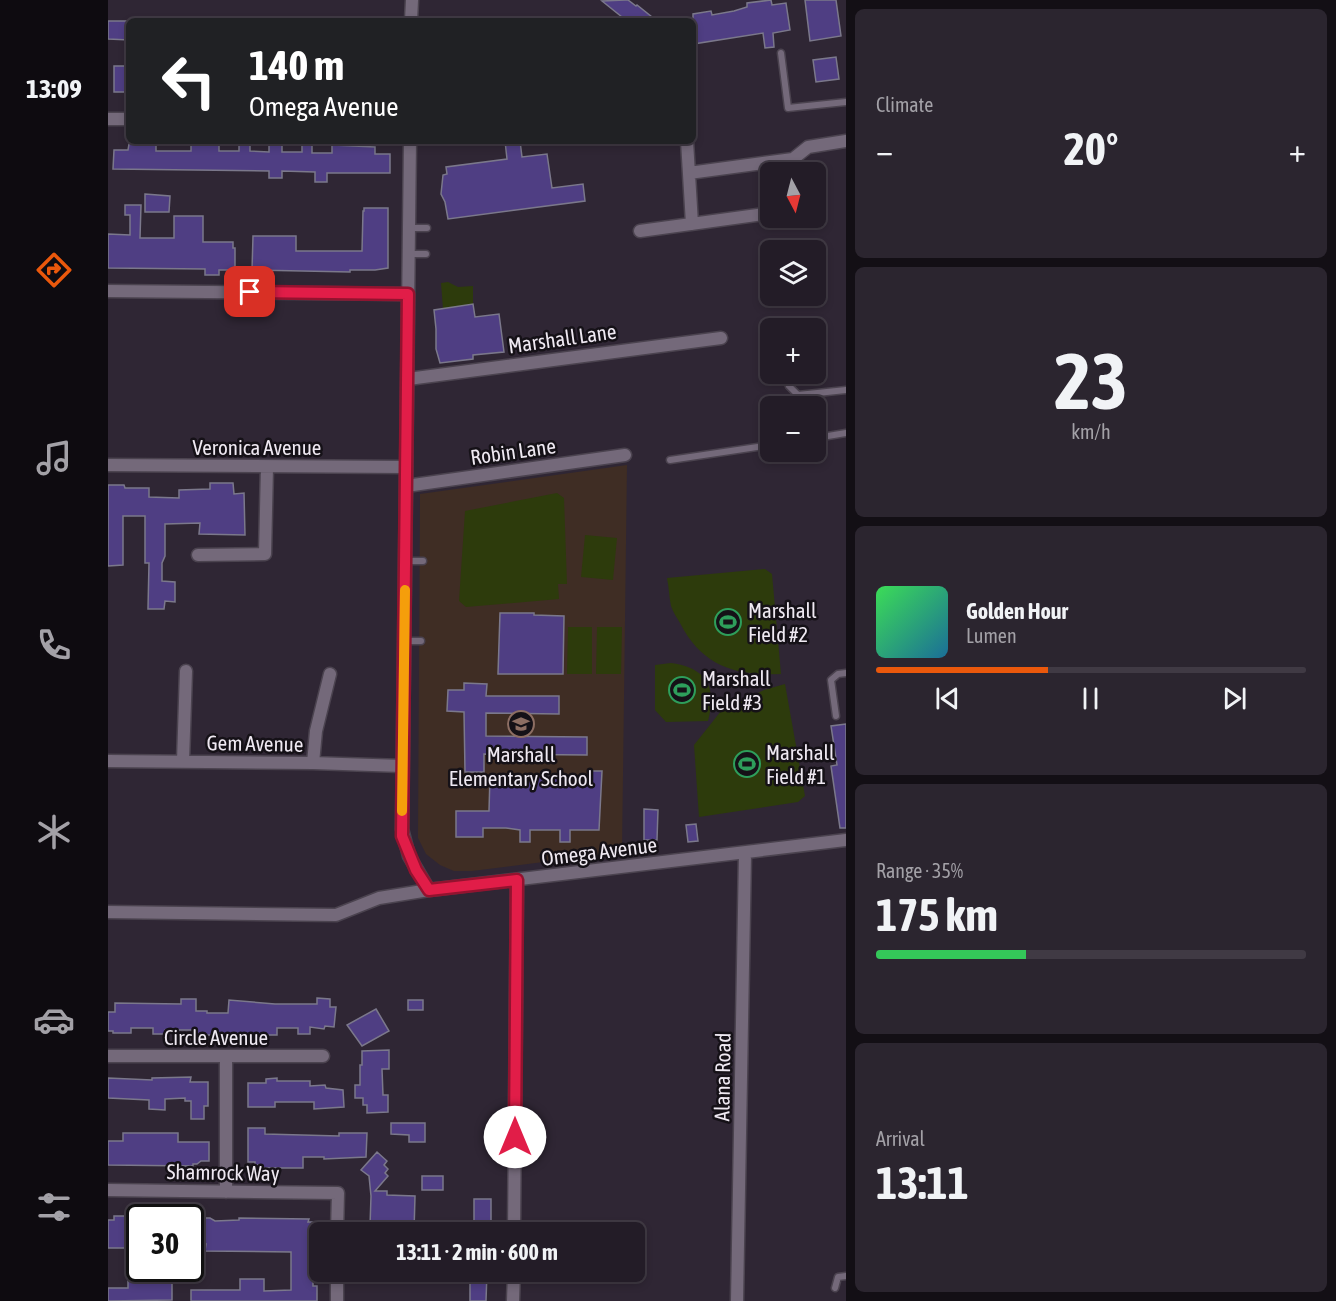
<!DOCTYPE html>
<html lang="en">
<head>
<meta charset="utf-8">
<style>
  :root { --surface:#231c27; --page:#2b252f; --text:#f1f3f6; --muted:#a3a1a7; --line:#403a44; --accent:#ea580c }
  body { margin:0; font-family:"Asap Condensed",sans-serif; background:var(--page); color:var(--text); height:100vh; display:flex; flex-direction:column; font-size:22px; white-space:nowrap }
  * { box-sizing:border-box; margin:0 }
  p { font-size:20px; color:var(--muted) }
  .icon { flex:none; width:33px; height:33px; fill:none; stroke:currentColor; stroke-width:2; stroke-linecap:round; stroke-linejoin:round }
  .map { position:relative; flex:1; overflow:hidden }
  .side { display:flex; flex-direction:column; gap:9px; padding:9px; background:#130f15; width:490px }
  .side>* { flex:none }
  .hud { position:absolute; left:18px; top:18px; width:570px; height:126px; border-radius:9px; box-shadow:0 3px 9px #0003,0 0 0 2px var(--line); background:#202124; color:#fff; overflow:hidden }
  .needle { width:39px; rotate:173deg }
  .fabs { position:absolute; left:652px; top:162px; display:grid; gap:12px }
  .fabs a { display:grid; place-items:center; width:66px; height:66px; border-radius:9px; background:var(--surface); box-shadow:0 3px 9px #0003,0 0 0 2px var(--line); font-size:30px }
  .speed { position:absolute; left:18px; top:1204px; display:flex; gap:12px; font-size:30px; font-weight:700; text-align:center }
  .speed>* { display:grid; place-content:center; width:78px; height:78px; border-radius:50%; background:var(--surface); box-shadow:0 3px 9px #0003,0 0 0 2px var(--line); line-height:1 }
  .speed .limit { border:3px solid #111; border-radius:9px; background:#fff; color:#111 }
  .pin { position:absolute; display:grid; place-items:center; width:51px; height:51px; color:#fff; margin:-26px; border-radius:12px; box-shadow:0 3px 9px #0006 }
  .me { position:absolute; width:66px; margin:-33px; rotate:0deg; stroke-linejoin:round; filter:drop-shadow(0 0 4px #0008) }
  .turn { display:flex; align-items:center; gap:21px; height:126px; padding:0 24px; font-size:27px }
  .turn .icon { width:78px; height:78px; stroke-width:2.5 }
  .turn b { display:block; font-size:42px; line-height:51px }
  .big { font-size:45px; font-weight:700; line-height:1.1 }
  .side .tile { flex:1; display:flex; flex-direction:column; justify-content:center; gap:9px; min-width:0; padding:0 21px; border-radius:9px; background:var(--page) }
  .side .dial { align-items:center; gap:0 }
  .dial b { font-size:78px; line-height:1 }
  .song { display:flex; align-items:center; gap:18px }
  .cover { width:72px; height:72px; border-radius:9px; background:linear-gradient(135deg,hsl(130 70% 55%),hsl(200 70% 35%)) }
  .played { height:6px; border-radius:3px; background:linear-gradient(90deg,var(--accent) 40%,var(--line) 40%) }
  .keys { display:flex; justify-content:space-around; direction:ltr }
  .heat { display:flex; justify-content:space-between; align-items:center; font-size:33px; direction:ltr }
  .charge { height:9px; border-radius:4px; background:linear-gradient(90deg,#34c759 35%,var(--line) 0) }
  .trip { position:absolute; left:201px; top:1222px; width:336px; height:60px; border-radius:9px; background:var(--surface); box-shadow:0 3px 9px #0003,0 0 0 2px var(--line); font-weight:700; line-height:60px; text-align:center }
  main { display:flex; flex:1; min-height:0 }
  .menu { display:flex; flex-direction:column; width:108px; justify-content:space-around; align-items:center; background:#0e0b10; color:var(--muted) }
  .menu .icon { width:42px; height:42px }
  .menu .on { color:var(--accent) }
  .menu b { font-size:27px; color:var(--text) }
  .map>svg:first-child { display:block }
  .education { fill:#3f2d24 }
  .green { fill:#2d3b0c }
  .building { fill:#4f3e83; stroke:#7b788b; stroke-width:1.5 }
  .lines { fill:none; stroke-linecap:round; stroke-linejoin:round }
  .lane-casing { stroke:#4b434f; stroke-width:9 }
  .street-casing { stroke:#4b434f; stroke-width:15 }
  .lane { stroke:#74697a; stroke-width:6 }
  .street { stroke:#74697a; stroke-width:12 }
  .route-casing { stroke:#92132f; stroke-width:15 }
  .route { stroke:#e11d48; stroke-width:10 }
  .slow { stroke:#f59e0b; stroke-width:10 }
  .labels { text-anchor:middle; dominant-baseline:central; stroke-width:5; stroke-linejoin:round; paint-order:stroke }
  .street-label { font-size:21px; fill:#efe9f2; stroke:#151117 }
  .poi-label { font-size:21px; fill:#efe9f2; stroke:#151117; text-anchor:start }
</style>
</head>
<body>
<main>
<nav class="menu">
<b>13:09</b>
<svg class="icon on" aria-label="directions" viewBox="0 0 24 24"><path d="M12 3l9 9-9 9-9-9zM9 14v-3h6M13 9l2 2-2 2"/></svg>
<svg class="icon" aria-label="music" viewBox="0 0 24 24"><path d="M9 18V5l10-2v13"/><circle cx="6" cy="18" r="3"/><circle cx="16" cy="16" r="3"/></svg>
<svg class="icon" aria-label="phone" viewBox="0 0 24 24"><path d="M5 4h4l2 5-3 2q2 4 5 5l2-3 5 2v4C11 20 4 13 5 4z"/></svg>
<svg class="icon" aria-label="climate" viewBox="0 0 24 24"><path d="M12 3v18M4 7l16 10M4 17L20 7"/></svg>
<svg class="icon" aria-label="car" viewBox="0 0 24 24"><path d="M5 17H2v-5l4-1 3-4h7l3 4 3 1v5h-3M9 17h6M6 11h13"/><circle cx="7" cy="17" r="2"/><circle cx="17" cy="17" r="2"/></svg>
<svg class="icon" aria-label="filters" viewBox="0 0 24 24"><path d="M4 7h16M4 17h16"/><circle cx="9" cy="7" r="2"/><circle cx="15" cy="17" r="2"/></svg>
</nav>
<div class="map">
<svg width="738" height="1301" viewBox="0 0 738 1301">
  <rect width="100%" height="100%" fill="#2f2634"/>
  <path class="education" d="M519,465L514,852L364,871H346L332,865L318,854L310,838L312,494Z"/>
  <path class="green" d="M340,282L350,287L365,286V304L335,309L333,283Z
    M449,493L456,498L459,584H450L451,599L358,607L351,601L357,511Z
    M477,535L509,538L505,580L473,577Z
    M657,569L664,574L673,674C627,676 594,666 572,623C569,618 565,612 563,606C561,597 561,587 559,578Z
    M460,627H484V674H459Z
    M489,627H514L513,674H488Z
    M563,663C599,668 609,687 600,721L558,722L547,710V665Z
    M677,684L697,796L690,802L591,817L586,745L613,711L656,690Z"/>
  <path class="building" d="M517,0H520L528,6L529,5L549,21H519L494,1Z
    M663,0L664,5L678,3L682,30L665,33L666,47L657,48L655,33L585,44V14L603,11L604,15L626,11L639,7V3Z
    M697,0H728L733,36L702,41Z
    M0,21H21V40L0,39Z
    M728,57L731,79L708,82L705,60Z
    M6,66H21V86H18V92H6Z
    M397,141H412L414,157L439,154L444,188L475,184L477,201L340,219L337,202L333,194L335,175L339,174L338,167L399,159Z
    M21,144H48V151H83V144H111V151H131V145H142V151L161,152V144H174V152H194V145H204V153H224V145L267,147V154H282V173H219V182H207V172L174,171V178H161V171L5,169L6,150H20Z
    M37,194L62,196L61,212H37Z
    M17,205H33L32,238H66V216H95V242H125V248H127V270H111V275H97V269L0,268V234L22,235V215H17Z
    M256,208H280V268L267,270H242V272L144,270L145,236H188V251H254L255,211H256Z
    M365,304L367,317L391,314L396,352L365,355V359L332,363L328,349V329L326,310Z
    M102,483H125L126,494L136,493L137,535L91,534L92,523L57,524V556L54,563V581L67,582V602L57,601L56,609H40L41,563H37V516H15V565L0,566V485H16L17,488H41V497L71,498V490L102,489Z
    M392,613H426V615L456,616L455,674H390Z
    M356,683L379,684L378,696H451V714L378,713V736L479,737V755L376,754V772H357L356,712L339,711L340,690H356Z
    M738,724V828H732L723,766L729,765L723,726Z
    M484,771H494L491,830H462V842H452V830H422V842H412V830L398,828H375V837H348V811H381L382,776H484Z
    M536,809L550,810L549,840H536Z
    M588,824L590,841L580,842L578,825Z
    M209,998L222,999V1007H228L226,1027L217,1026L216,1029L202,1027V1034H190V1028H169V1035H88V1030H57V1034H45V1028H23V1033H5V1031H0V1012H7V1003L73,1004V999H88V1011H99V1013H120L121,1000L167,1004H209Z
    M300,1000H315V1010H300Z
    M268,1009L281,1031L254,1046L239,1025Z
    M281,1050V1069H274L275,1095H280V1112L259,1113V1105H255V1098H247V1085H252V1065H254V1051Z
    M83,1077L82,1082H100V1106H96V1119H83V1101H77V1098L57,1099V1110L41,1109V1100L0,1098V1078L44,1080V1078Z
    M169,1078V1081H202V1086L217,1085L218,1088L235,1090L236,1107L206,1109V1102H167V1107H140V1083H158V1079Z
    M283,1123H317V1142H301V1135L283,1134Z
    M140,1128H157V1134L231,1136V1133H259L258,1157L216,1159V1157H195V1168H152V1165H147V1162H140Z
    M15,1133H70V1142H101V1161H93L89,1164H85V1166L0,1165V1141H15Z
    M269,1152L279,1161L276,1165L280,1169L277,1173L280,1176L267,1191H279V1195L307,1196L306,1232L291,1231V1226H262L263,1196L261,1176L253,1170Z
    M314,1176H335V1190H314Z
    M366,1199H383V1225H378V1233H366Z
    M6,1216H30L29,1262H32V1269H35V1272L64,1271V1300L0,1301V1288H20V1248H0V1220H6Z
    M82,1218H102L107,1221L131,1220V1218L201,1219L200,1222H210V1235H201V1257H205V1286H209V1301H83V1290H132V1279H156V1291L183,1290V1252L97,1251L98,1244L91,1243V1233H82Z
    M362,1272H379L378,1301H362Z"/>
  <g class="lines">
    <defs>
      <path id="lane" d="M673,53L680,108L738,102
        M301,228H319
        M301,254H318
        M677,374L681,386L690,395L738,390
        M708,438L738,433
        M562,460L663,445
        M297,561H315
        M297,641H313
        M728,716L723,680L730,674L738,673
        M727,1288L730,1277L738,1276"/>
      <path id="street" d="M303,21L304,0
        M0,119H21
        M302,141L294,829L301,856L321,890
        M579,141L584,224
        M581,173L685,159L700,147L738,141
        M532,231L663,213
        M0,291L300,294
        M300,379L613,338
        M0,465L298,467
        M298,486L517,455
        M90,555L157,554L159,467
        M0,761L205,763L294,766
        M75,761L78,671
        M205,763L208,731L222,674
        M0,912L228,915L271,898L321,890L738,840
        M0,1056H215
        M118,1057V1192
        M0,1190L230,1193L229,1233
        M406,1233L409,880
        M229,1301V1272
        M405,1301L406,1272
        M629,1301L637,854"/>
    </defs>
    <use href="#lane" class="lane-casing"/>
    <use href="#street" class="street-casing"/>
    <use href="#lane" class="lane"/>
    <use href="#street" class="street"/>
  </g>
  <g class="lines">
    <defs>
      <path id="route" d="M142,292L300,294L294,836L308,870L321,890L409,880L407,1137"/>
    </defs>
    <use href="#route" class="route-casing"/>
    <use href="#route" class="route"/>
    <path class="slow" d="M294,811L297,590"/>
  </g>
  <defs>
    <symbol id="stadium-ring" viewBox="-11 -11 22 22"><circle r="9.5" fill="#151117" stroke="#2e9e5b" stroke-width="1.5"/><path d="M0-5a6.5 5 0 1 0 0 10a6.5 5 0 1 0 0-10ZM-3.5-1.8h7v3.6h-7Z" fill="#2e9e5b"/></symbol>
    <symbol id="school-ring" viewBox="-11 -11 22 22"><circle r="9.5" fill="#151117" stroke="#8d6e63" stroke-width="1.5"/><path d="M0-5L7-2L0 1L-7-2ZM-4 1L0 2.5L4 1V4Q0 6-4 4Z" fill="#8d6e63"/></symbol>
  </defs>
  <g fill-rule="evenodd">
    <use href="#stadium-ring" x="605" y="607" width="30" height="30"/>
    <use href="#stadium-ring" x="559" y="675" width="30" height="30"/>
    <use href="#school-ring" x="398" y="709" width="30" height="30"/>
    <use href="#stadium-ring" x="624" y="749" width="30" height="30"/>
  </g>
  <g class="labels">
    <g class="street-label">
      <text transform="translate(454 338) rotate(-8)">Marshall Lane</text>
      <text x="149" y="447">Veronica Avenue</text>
      <text transform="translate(405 451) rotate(-8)">Robin Lane</text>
      <text transform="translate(147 743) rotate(1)">Gem Avenue</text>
      <text transform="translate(491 851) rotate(-7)">Omega Avenue</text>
      <text x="108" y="1037">Circle Avenue</text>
      <text transform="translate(614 1077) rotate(-89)">Alana Road</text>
      <text transform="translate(115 1172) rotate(1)">Shamrock Way</text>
    </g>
    <g class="poi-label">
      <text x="640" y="610">Marshall<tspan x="640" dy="24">Field #2</tspan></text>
      <text x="594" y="678">Marshall<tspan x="594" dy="24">Field #3</tspan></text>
      <text x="658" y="752">Marshall<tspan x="658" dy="24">Field #1</tspan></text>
      <text x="413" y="754" text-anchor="middle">Marshall<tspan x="413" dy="24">Elementary School</tspan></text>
    </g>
  </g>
</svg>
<div class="fabs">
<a><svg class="needle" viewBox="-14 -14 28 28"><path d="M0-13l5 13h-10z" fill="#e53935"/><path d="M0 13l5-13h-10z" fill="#a3a1a7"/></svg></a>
<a><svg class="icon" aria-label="layers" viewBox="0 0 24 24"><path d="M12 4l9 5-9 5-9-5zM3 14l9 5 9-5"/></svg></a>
<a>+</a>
<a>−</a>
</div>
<div class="speed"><div class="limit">30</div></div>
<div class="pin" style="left:142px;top:292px;background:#d93025"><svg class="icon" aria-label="arrive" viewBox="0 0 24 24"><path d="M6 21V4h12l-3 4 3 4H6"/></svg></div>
<svg class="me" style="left:407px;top:1137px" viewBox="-20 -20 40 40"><circle r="19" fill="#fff"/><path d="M0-13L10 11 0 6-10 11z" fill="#e11d48"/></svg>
<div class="trip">13:11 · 2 min · 600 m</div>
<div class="hud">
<div class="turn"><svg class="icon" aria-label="left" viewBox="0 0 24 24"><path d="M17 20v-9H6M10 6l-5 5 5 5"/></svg><div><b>140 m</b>Omega Avenue</div></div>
</div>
</div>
<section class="side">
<div class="tile"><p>Climate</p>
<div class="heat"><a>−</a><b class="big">20°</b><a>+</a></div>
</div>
<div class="tile dial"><b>23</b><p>km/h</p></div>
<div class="tile">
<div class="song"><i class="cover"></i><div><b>Golden Hour</b><p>Lumen</p></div></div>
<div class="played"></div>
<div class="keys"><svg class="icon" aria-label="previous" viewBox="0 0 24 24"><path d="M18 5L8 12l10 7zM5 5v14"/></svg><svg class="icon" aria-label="pause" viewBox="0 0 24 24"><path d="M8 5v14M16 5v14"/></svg><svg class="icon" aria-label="next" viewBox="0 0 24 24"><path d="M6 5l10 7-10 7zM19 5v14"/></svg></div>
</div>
<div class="tile"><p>Range · 35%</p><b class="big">175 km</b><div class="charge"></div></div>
<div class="tile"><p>Arrival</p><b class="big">13:11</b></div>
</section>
</main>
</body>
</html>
